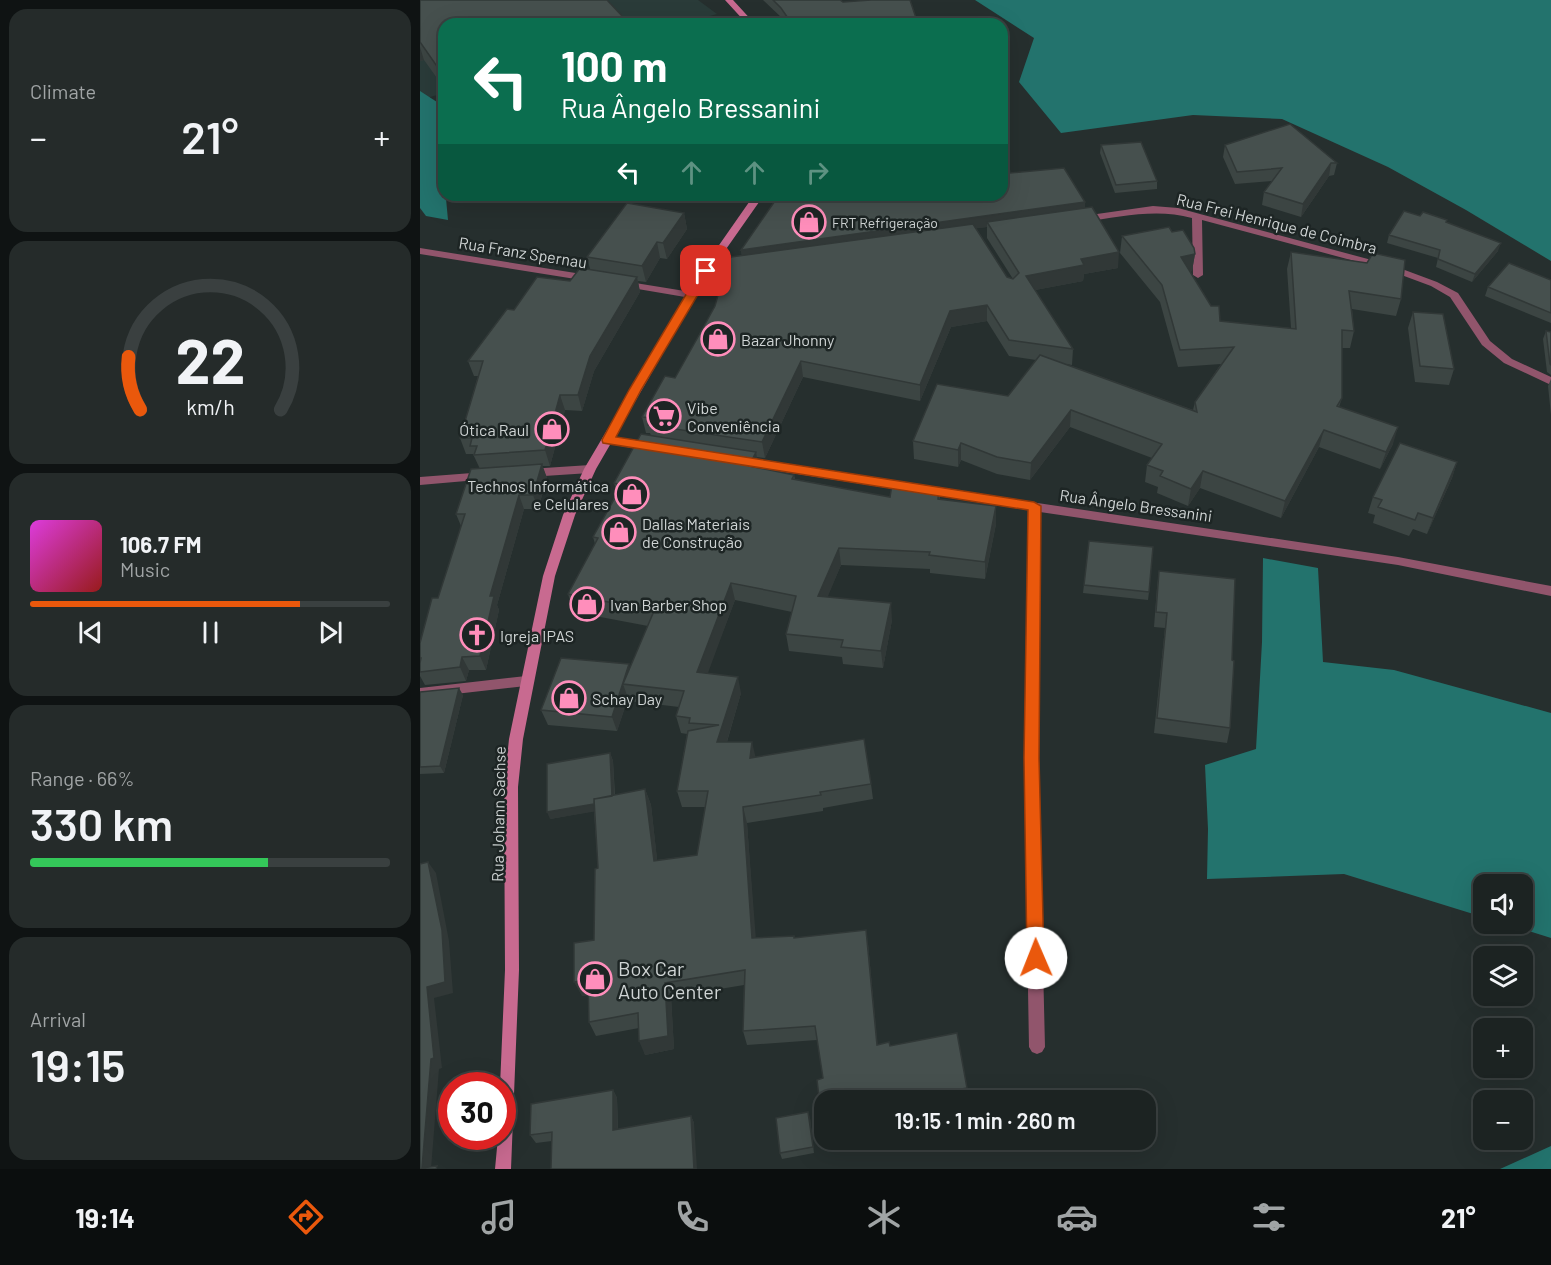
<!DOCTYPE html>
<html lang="en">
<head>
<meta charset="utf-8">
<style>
  :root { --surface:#1c2322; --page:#252b2a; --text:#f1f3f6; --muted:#a0a4a5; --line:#3a4040; --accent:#ea580c }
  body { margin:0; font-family:Barlow,sans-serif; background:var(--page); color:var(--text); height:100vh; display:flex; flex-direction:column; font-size:22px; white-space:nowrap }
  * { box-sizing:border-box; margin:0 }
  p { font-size:20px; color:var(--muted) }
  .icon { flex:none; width:33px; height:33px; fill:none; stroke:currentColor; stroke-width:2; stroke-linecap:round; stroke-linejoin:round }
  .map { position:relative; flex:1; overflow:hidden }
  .details { display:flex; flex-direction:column; gap:9px; padding:9px; background:#0f1313; width:420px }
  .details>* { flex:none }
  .banner { position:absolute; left:18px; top:18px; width:570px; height:183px; border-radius:18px; box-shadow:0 6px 24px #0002,0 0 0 2px var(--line); background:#0b6e4f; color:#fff; overflow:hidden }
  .buttons { position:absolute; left:1053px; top:874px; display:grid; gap:12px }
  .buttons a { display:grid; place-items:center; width:60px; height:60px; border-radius:12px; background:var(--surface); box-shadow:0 6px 24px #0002,0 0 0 2px var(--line); font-size:30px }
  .speed { position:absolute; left:18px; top:1072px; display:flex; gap:12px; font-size:30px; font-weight:700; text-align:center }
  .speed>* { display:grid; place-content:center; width:78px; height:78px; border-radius:50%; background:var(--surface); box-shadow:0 6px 24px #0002,0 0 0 2px var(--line); line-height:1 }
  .speed .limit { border:9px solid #d22; background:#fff; color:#111 }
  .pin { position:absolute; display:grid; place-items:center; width:51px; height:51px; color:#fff; margin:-26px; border-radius:12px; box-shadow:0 3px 9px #0006 }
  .me { position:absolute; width:66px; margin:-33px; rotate:359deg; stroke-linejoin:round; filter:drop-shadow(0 0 4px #0008) }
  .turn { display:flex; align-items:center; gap:21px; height:126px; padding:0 24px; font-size:27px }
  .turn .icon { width:78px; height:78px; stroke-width:2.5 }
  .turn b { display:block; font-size:42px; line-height:51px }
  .lanes { display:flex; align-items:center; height:57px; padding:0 24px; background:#0003; justify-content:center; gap:30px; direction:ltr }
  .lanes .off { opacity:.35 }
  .big { font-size:45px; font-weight:600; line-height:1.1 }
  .details .widget { flex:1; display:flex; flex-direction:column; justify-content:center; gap:9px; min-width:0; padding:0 21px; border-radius:18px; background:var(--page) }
  .details .dial { align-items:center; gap:0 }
  .dial svg { height:156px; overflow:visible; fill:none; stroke:var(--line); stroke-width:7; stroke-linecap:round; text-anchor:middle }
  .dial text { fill:var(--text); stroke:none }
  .song { display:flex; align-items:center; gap:18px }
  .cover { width:72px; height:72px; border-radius:9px; background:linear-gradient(135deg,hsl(300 70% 55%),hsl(0 70% 35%)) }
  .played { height:6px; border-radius:3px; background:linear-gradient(90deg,var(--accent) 75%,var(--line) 75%) }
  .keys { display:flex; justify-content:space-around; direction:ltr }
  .heat { display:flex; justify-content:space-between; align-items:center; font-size:33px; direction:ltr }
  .charge { height:9px; border-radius:4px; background:linear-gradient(90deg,#34c759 66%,var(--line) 0) }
  .trip { position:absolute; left:394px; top:1090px; width:342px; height:60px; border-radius:18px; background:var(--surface); box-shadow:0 6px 24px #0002,0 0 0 2px var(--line); font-weight:600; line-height:60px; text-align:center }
  .tabs { display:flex; height:96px; justify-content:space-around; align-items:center; background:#0b0e0e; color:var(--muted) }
  .tabs .icon { width:42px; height:42px }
  .tabs .selected { color:var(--accent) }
  .tabs b { font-size:27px; color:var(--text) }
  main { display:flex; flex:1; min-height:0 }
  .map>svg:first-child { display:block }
  .built { fill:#2a3b39 }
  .forest { fill:#23736d }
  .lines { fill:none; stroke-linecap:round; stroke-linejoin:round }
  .street { fill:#91556c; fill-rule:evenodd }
  .secondary { fill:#c86a90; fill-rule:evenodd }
  .wall { fill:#3c4543; fill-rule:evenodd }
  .shaded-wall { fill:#313837 }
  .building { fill:#46504e; stroke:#313837; stroke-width:1.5 }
  .route { fill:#ea580c; stroke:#983908; stroke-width:1.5 }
  .labels { text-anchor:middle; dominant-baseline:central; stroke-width:5; stroke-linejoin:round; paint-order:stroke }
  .far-poi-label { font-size:14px; fill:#cfd4d4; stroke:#1d2524; text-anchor:start }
  .street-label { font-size:16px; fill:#cfd4d4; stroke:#1d2524 }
  .poi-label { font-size:16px; fill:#cfd4d4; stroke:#1d2524; text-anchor:start }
  .near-poi-label { font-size:20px; fill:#cfd4d4; stroke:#1d2524; text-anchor:start }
</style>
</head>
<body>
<main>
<section class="details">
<div class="widget"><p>Climate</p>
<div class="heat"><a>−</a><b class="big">21°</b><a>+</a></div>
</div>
<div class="widget dial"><svg viewBox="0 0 100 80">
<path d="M14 69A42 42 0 1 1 86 69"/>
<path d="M14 69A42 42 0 0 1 8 42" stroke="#ea580c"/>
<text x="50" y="56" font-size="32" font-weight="700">22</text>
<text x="50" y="72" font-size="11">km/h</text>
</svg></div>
<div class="widget">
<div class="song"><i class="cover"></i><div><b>106.7 FM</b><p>Music</p></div></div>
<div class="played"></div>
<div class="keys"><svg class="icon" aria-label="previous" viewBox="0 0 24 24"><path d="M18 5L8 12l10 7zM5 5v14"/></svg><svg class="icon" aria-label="pause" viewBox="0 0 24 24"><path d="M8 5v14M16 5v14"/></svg><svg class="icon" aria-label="next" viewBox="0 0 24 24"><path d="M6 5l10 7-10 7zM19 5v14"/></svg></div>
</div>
<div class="widget"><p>Range · 66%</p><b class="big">330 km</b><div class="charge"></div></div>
<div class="widget"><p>Arrival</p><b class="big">19:15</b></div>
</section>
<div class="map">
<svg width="1131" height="1169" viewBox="0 0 1131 1169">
  <rect width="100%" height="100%" fill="#262f2e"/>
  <path class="built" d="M0,0H278L297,14L261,24H24V93L0,100Z"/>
  <path class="forest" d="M555,0H1131V261L1046,210L968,167L862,119L773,115L641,133L599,82L614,38Z
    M0,91L17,102L28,220L6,216L0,208Z
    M843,558L898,568L903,662L974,670L1131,713V938L1086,924H1102V885H1064L1063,917L924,874L787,879L788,829L785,765L836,749L842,642Z
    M1131,1146V1169H1080Z"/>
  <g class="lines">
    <path class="street" d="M733,206L758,208L780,214L974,266L1017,282L1038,293L1070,341L1092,359L1131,377V385L1084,363L1062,345L1030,297L1011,286L968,270L782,220L783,275L778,278L773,275L772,218C736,208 700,217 663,222L658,219L663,216Z
      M0,248L168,275L173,278L168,281L0,254Z
      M322,263L327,266L325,268L286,274L281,271L286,268Z
      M203,281L271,292L276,295L271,298L200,286V282Z
      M188,436L229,443L235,447L229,451L184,443L183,440L184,437Z
      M324,458L487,483L493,487L487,491L320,465L318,462L320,459Z
      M170,465L176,469L170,473L109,477L103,473L109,469Z
      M65,472L69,473L71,476L69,479L0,485V477Z
      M504,486L978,557L1131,586V596L978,565L620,512L618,758L625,1047L622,1052L617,1054L612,1052L609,1047L604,758L608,510L500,493L498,490Z
      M106,676L110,677L112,681L110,685L106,686L0,698V688Z"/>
    <path class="secondary" d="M305,0H313L335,24H327Z
      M334,195H344L290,272L176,469L155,515L135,576L103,739L98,787L99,970L91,1169H75L78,1137H82V1086H80L85,970L84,787L89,739L123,576L143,515L164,469L281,271Z"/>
  </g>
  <path class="wall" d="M0,0L203,17L204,24H24L22,85L4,60L0,61Z
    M343,0H420L423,2L498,24H366L362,18Z
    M681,145L737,181V189L695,193L680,153Z
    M805,145L917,163L914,175L909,176L881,217L842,205L844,192L852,181L815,184L803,157Z
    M590,173L665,208L698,268L664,274L663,281L615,290L653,349L652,365L646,364L773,410L775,402L801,364L758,367L740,302L700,253L702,236L752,232L775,254L772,271L770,272L800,321L871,328L867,269L871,252L981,299L976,316L932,309L934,331L930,348H922V398L919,407L973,444L960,469L899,447L861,518L780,488L768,506L737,493L738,487L725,482L727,465L732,458L650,427L610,480L577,474L541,460L538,467L494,459L493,441L588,396L616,360L589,356L567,321L531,327L500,401L383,377L345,458L337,457L339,468L374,475L375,479L470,497L519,487L520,500L576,524L565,579L510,573V569L421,565L407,597L472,620L463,668L423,664L422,657L369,651L366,634L372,612L315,600L287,673L321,693L307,742L336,757L451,784L453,799L403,808V811L327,823L335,938L374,936L375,938L448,944L457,1044L470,1046L547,1088L548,1100L545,1101H405V1134L402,1122L403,1078L397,1040L327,1045L323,1031L324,985L251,997L254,1049L225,1055L219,1028L176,1036L169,1022L168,995L162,996L174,940L178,868L174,811L130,819L190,753L193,761L195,795L225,789L231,805L237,860L277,855L285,807H262L257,791L267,734L261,733L256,716L259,707L209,701L208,698L197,731L128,725L121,710L210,667L228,626L154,612L148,594L175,544L173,537L197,493L194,483L231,436L230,433H226L222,417L255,378L295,306L322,255L321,250ZM567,227V238L593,279L587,277L556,228Z
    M264,213L267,229L247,259L240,258L226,282L218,281L220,292L174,371L162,411L145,410L130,466H122L127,478L118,509H104L77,605L79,610L66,670H49L46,681L5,685L0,676V643L18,598L41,526L36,514L60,469L53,454H46L40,438L58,376H54L48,361L94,310L150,281L170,269L167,257Z
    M1000,216L1027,223L1078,251L1052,282L1016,267L1018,258L967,243L969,235Z
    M1131,280V323L1065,296L1068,287Z
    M993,312L1034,369L1029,385L995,382L988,328Z
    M1126,331L1131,332V375L1127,372L1123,339Z
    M1131,379V415L1128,386Z
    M1037,462L1032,478L1007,534L993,529L989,536L953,523L955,515L948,513L953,497Z
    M669,541L729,592L728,600L663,593Z
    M739,571L812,660L810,728L807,743L734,733L745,628L734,627L737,587Z
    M0,692L43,695L24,773L0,774Z
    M193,1090L197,1098L198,1129L271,1116L274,1123L116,1143L110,1135Z
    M390,1118L394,1153L362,1159L360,1153Z"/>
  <path class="shaded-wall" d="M203,17L204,24H179Z
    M0,47L4,60L0,61Z
    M911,163L909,176L881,217L883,204Z
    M99,195H120L100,198Z
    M665,202V213L567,222V227L322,261L321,250Z
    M264,213L267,229L247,259L243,243Z
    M237,242L240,258L226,282L222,266Z
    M1081,243L1078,251L1052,282L1055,274Z
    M699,252L698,268L664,274L663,281L605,292L606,276L661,259Z
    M775,254L772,271L759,274L761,257Z
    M217,277L220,292L174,371L162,411L158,395L170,356Z
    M567,305V321L531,327L500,401V385L530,311Z
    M381,361L383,377L345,458L342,442Z
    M140,395L145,410L130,466L125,450Z
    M651,410L650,427L610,480L611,463Z
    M978,427L973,444L960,469L966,452Z
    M904,430L899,447L861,518L865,501Z
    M541,443V460L538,467V450Z
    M336,452L339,469L329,466Z
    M1037,462L1032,478L1007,534L1013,518Z
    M122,464L127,478L118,509L113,495Z
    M783,471L780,488L768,506L771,489Z
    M99,495L104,509L77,605L79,610L66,670L60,656L70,596Z
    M576,506V524L565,579V562Z
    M419,548L421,565L401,613L398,596Z
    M311,583L315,600L282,689L277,672Z
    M471,603L472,620L463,668L461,651Z
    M42,657L49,670L46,681L40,667Z
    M209,664L214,679L203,684L208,698L197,731L192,717Z
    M318,677L321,693L302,758L297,742Z
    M39,688L43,695L24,773L20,766Z
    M332,742L336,759L330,758Z
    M190,753L193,761L195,808L130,819L127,812Z
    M225,789L231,805L239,876L234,861Z
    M323,807L327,823L337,953L332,938Z
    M8,862L16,873L29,941L33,993L14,998L22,1068L19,1069L11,1169L2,1168Z
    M446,930L448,944L459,1058L457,1045Z
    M168,980L175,994L162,996L154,982Z
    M245,983L251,997L254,1049L225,1055L219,1041Z
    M193,1090L197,1098L198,1138L193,1130Z
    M388,1112L390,1118L394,1153L393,1147Z
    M271,1116L274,1123L277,1169H274Z"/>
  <path class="building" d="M0,0H187L203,17L179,24H24V114L21,72L0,42Z
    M353,0H420L423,2L451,0H490L498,24H372L361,8Z
    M870,124L917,163H911L883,204L844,192L862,168L817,172L805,145Z
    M721,142L737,181L696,185L681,145Z
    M589,167L590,173L644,168L665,202L321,250L359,195H582V168Z
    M207,203L264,213L243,243L237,242L222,266L167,257Z
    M672,207L699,252L661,259L664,265L606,276L653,349L589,340L567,305L530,311L500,385L381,361L342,442L228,425L231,418L222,417L245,376L255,378L278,337L295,306L307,263L311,257L553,224L587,277L593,279L599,273L567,222Z
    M984,211L1000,216L1003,212L1027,220L1026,222L1081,243L1055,274L1018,259L1020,250L969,235Z
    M749,227L752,232L763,230L774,248L775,254L761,257L791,306H799L800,321L876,329L871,252L947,263L953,253L985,260L981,299L929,291L934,331L922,330V398L917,406L978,427L966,452L904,430L865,501L783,471L771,489L740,476L743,471L727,465L742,444L651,410L611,463L577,457L541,443L538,450L493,441L517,384L588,396L620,355L777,412L775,402L814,347L760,350L742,285L702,236Z
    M1089,263L1131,280V313L1068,287Z
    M160,268L217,277L170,356L158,395H140L125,450L54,455L57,446H50L52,438H40L63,361H48L87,309L94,310L117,277L150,281Z
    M993,312L1023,314L1034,369L1000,366Z
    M1126,331L1131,332V365L1130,364Z
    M221,434L336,452L329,466L374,475L372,479L470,497L472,485L519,487L518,499L576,506L565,562L509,555L510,552L419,548L398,596L471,603L461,651L421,647L423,640L366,634L376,596L311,583L277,672L318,677L297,742H332L330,758L444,739L451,784L400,792L401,795L323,807L332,938L374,936V938L446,930L457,1045L469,1042L470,1046L537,1033L547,1088L480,1101H405V1121L402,1122L397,1080L403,1078L395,1026L323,1031L325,970L245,983L248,1036L219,1041L218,1013L169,1022L168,980L154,982V943L174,940L175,869L178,868L174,799L225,789L234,861L277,855L288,791H257L268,731L299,725L269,723L270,718L256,716L264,691L203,684L234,611L148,594L178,538L173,537L202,485L194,483Z
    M980,443L1037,462L1013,518L998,513L995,520L958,507L962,500L953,497Z
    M122,464L113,495H99L70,596H74L60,656L42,657L40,667L0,672V663L1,658H0V643L12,598H18L45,514H36L51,469Z
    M669,541L733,547L729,592L664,585Z
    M739,571L815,579L812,660L814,661L810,728L737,718L747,613L736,612Z
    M141,658L209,664L192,717L121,710Z
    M39,688L20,766L0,767V692Z
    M190,753L192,796L174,799V804L127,812V764Z
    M8,862L22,930L25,982L7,987L14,1058L11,1059L2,1168L17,1166L16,1169H0V864Z
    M193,1090V1130L271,1116L274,1169H131L132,1132L110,1135L111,1104Z
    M388,1112L393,1147L360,1153L356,1118Z"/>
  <path class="route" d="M286,267L292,271L221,390L196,437L614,502L621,506L619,758L624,958L621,964L616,966L610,964L607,958L604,758L608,510L183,443L182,440L209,390L280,271Z"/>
  <defs>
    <symbol id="shop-ring" viewBox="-11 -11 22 22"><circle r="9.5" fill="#1d2524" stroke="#ff8ebb" stroke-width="1.5"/><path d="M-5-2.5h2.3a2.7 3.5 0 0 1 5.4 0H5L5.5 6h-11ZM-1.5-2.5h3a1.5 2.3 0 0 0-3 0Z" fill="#ff8ebb"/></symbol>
    <symbol id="supermarket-ring" viewBox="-11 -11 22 22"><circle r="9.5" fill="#1d2524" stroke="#ff8ebb" stroke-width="1.5"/><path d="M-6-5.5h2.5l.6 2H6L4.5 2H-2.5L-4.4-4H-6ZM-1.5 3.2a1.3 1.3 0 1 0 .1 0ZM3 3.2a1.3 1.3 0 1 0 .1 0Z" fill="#ff8ebb"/></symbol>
    <symbol id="church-ring" viewBox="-11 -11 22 22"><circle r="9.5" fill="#1d2524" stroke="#ff8ebb" stroke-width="1.5"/><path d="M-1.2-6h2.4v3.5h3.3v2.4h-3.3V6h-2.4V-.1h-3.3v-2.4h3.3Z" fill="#ff8ebb"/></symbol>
  </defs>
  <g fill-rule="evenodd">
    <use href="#shop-ring" x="370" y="203" width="38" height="38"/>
    <use href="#shop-ring" x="279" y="320" width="38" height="38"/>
    <use href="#supermarket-ring" x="225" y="397" width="38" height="38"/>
    <use href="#shop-ring" x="113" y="410" width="38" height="38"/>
    <use href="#shop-ring" x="193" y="475" width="38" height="38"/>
    <use href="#shop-ring" x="180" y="513" width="38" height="38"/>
    <use href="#shop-ring" x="148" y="585" width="38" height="38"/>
    <use href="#church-ring" x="38" y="616" width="38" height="38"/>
    <use href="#shop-ring" x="130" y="679" width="38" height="38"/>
    <use href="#shop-ring" x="156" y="960" width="38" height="38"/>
  </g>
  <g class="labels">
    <g class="far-poi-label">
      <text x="412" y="222">FRT Refrigeração</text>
    </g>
    <g class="street-label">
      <text transform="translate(857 223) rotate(14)">Rua Frei Henrique de Coimbra</text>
      <text transform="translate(103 252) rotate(9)">Rua Franz Spernau</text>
      <text transform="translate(716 505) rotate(8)">Rua Ângelo Bressanini</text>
      <text transform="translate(78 814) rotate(-89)">Rua Johann Sachse</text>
    </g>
    <g class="poi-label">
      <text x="321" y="339">Bazar Jhonny</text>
      <text x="267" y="407">Vibe<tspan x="267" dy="18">Conveniência</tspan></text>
      <text x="109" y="429" text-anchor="end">Ótica Raul</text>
      <text x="189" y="485" text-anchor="end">Technos Informática<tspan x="189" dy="18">e Celulares</tspan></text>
      <text x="222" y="523">Dallas Materiais<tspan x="222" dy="18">de Construção</tspan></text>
      <text x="190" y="604">Ivan Barber Shop</text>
      <text x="80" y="635">Igreja IPAS</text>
      <text x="172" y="698">Schay Day</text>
    </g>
    <g class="near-poi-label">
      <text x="198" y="968">Box Car<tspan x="198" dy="23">Auto Center</tspan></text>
    </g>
  </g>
</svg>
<div class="buttons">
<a><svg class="icon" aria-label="sound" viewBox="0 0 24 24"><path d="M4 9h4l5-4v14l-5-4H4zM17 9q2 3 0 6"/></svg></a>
<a><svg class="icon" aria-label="layers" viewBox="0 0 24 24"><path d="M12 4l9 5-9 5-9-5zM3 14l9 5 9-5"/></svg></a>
<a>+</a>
<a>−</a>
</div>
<div class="speed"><div class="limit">30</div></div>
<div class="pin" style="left:286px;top:271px;background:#d93025"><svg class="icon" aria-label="arrive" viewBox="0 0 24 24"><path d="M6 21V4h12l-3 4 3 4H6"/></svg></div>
<svg class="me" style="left:616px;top:958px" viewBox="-20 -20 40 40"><circle r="19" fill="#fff"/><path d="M0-13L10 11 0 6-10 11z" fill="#ea580c"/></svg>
<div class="trip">19:15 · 1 min · 260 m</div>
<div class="banner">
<div class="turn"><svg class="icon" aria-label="left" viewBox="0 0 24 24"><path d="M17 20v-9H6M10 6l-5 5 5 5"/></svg><div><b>100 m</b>Rua Ângelo Bressanini</div></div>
<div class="lanes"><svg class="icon" aria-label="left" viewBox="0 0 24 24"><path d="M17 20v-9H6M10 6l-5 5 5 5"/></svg><svg class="icon off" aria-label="ahead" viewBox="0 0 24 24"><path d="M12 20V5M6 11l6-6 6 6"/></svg><svg class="icon off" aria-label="ahead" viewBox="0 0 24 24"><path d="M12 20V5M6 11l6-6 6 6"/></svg><svg class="icon off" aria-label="right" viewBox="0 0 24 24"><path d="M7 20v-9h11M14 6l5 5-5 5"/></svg></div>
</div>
</div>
</main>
<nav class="tabs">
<b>19:14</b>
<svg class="icon selected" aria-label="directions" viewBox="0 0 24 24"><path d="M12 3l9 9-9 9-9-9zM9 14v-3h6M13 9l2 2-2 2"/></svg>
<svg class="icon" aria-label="music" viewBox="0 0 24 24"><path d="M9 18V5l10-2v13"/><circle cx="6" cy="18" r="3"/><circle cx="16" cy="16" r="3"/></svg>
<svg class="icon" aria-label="phone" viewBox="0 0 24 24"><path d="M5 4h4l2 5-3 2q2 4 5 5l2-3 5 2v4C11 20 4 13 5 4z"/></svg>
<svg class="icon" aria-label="climate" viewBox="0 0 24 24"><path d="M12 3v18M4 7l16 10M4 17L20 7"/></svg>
<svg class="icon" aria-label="car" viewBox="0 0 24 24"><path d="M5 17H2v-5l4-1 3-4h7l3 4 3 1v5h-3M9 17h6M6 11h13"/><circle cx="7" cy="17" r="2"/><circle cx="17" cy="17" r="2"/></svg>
<svg class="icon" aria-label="filters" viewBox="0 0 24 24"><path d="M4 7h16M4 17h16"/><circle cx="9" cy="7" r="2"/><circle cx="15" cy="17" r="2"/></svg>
<b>21°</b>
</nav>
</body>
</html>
